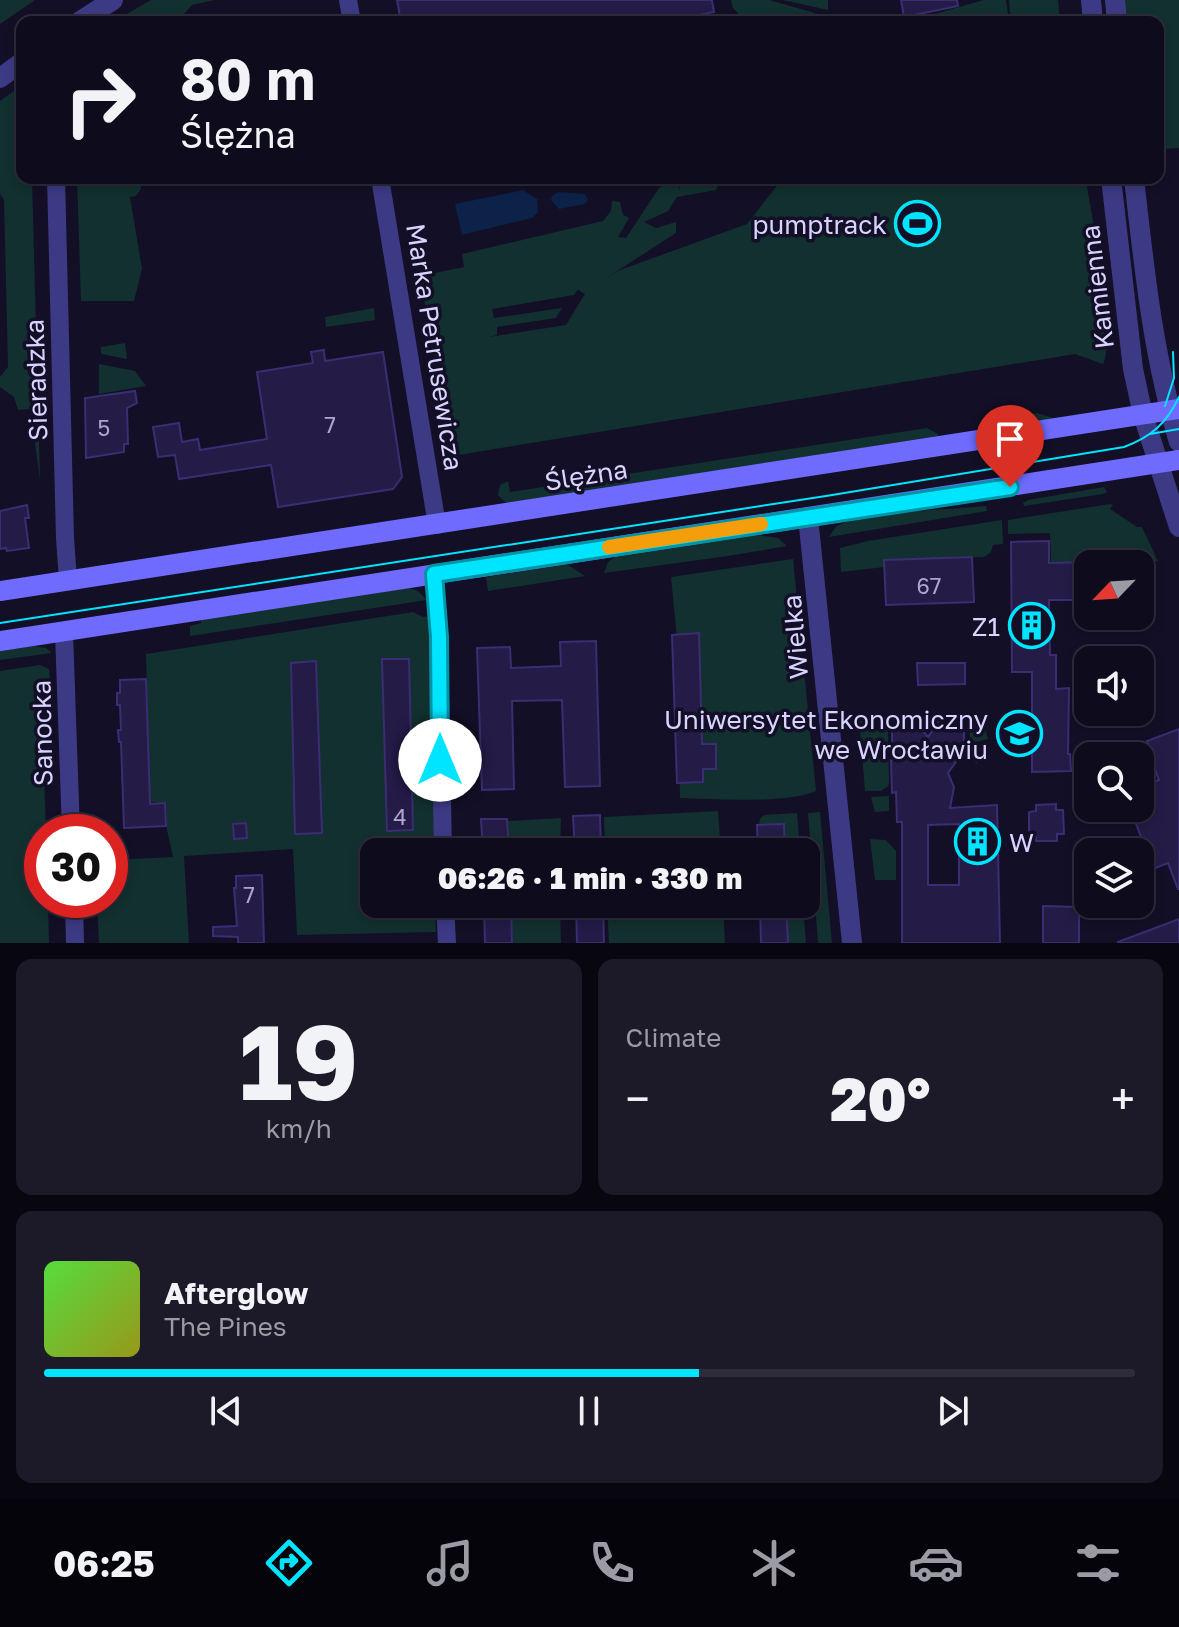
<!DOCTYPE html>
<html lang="en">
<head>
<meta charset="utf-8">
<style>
  :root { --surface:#0e0b1c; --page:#1c1929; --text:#f1f3f6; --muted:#9b9ba3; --line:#2e2b3b; --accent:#00e5ff }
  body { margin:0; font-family:"Golos Text",sans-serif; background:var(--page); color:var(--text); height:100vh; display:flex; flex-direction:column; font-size:30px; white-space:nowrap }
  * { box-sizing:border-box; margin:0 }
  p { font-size:26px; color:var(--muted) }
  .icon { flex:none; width:44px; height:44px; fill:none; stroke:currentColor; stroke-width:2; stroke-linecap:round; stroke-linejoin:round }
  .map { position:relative; height:943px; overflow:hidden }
  .details { display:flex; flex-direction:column; gap:16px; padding:16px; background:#08060f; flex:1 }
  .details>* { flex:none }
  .guide { position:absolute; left:16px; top:16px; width:1148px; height:168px; border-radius:16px; box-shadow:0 4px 12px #0003,0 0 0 2px var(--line); background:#0e0b1c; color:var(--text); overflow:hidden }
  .needle { width:52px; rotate:245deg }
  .tools { position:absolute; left:1074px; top:550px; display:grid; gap:16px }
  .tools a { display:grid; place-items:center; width:80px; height:80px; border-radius:16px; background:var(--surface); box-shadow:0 4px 12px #0003,0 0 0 2px var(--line); font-size:40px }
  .speed { position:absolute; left:24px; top:814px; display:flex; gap:16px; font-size:40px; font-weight:700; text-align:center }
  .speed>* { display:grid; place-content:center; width:104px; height:104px; border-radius:50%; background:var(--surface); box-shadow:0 4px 12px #0003,0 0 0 2px var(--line); line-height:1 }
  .speed .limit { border:12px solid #d22; background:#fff; color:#111 }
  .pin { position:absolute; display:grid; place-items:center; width:68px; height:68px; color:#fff; margin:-82px -34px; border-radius:50% 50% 50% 0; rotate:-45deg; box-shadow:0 0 8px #0007 }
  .pin .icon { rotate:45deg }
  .me { position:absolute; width:88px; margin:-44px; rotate:0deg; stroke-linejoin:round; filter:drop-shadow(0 0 6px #0008) }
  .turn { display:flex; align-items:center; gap:28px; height:168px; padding:0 32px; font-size:36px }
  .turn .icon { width:104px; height:104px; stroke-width:2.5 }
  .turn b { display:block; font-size:56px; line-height:68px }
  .big { font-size:60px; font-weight:800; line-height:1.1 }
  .details .widget { flex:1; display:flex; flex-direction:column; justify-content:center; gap:12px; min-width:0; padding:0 28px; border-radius:16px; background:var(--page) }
  .details .dial { align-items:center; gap:0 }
  .dial b { font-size:104px; line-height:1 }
  .song { display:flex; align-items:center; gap:24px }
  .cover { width:96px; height:96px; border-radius:12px; background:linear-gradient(135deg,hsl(110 70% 55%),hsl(60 70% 35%)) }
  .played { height:8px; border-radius:4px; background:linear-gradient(90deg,var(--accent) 60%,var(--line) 60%) }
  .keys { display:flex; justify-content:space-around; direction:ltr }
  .heat { display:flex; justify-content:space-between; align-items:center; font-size:44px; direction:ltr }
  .details .tiles { flex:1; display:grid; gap:16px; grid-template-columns:1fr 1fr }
  .widget:last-child { grid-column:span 2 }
  .trip { position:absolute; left:360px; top:838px; width:460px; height:80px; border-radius:16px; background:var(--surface); box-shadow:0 4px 12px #0003,0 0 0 2px var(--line); font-weight:800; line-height:80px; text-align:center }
  .tab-bar { display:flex; height:128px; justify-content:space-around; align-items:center; background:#06040b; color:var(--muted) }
  .tab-bar .icon { width:56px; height:56px }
  .tab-bar .on { color:var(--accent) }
  .tab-bar b { font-size:36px; color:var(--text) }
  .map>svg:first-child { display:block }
  .green { fill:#12302f; fill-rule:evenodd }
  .water { fill:#0c2248 }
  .building { fill:#241b47; stroke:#3b2d73; stroke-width:2; fill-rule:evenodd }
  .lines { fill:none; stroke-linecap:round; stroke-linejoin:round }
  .minor { stroke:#3d3a85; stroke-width:18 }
  .tertiary { stroke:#3d3a85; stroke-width:20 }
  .secondary { stroke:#6f6bff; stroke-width:20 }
  .tram { stroke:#00e5ff; stroke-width:2 }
  .route-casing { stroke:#0095a6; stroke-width:20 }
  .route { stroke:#00e5ff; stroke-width:14 }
  .slow { stroke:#f59e0b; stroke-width:14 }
  .labels { text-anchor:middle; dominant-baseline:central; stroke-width:7; stroke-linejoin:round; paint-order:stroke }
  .number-label { font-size:22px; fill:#aca6d1 }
  .poi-label { font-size:26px; fill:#d9d4ff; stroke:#130f26; text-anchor:end }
  .street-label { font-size:26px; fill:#d9d4ff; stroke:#130f26 }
</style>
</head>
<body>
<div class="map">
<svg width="1179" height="943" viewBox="0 0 1179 943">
  <rect width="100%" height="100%" fill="#130f26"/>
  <path class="green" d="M0,0H35L0,24Z
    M151,0H214L192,5L177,22H113Z
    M731,0H769L815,13L816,17L801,22H746L733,8Z
    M783,0H828V10Z
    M984,0H1006L1008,14L959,22H907Z
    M1009,0H1058L1060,22H976L1010,17Z
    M1123,0H1179V148L1162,149L1161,173L1158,175V22H1126Z
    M22,85V178H32L40,479L30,409L18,410L14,397L0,387V377L8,367L4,200L0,194V101Z
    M77,178H172L140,183L141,189L136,196L130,197L142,269L134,301H81Z
    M677,178H680L679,190L683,178H721L716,190L677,197L668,211L644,222L656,228L676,222V233L608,277L620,270L747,224L783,178H1086C1091,220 1118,328 1103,364L1075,354L452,456L420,276L464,267L462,254L603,221L611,211L612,201L620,202L623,215L629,218L618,237L626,238L659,188ZM578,290L585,294L566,325L489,337L497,335V327L556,318L562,308L494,318L492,309L574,295Z
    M374,308L375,320L326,327L325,317Z
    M125,343L127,359L101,354V347Z
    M99,364L135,371L146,386L99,394Z
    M1037,413L1056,419L990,428L1017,415Z
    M927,428L938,434V436L507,504L498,495L500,485L508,481L510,492Z
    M1104,487L1107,492L1103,494L1024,506L1023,503L1028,500Z
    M1110,504L1113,505L1110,509L1137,527H1142L1158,561L1051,563L1050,533L1008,534V520Z
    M986,506L987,511L829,537C830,535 834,529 836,527C861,510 952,510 986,506Z
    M1002,520L1003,544L993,545L991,552L984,557L885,560V567L841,572L840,548L868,541Z
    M757,535L778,538L787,546L728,556L604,573L608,562L616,556Z
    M793,559L816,791C787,804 713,799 680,798L677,639L671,577Z
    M567,564L585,576L488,591L486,577Z
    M409,588L418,591L427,600L190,636V626L201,623V619Z
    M413,612L423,617L431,616L435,834L432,852H374V904H435L436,932L297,935L293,849L184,856L189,943H99L97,900H110V860L173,857L167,830L166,803L150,802L146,654Z
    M34,646L46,648L52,653L0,660V651Z
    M40,665L49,669L50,685L41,691L46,832H42V900H48L49,943H0V671Z
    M859,718L864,723V730H888L889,782L888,786L881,791H865Z
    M982,719L988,739L977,742V764L969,756L970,727L980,726Z
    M889,796V811L875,812L871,797Z
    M718,811L721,852H605L604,817Z
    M820,812L832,943H818L808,813Z
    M797,813L800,852H785L783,824L759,825L760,819L764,815Z
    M561,818L560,852H510L508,821Z
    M870,839L886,840L896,851V880H875Z
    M511,904H560L561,943H513Z
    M607,904H723L725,943H609Z
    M786,904H803L806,943H788Z"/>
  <path class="water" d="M523,190L537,199L538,212L532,218L462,235L455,204Z
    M558,192L585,194L588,200L584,204L559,209L551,200L552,196Z"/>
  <path class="building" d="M397,0H712L714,12L664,22H401Z
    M901,0H957L958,6L904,17Z
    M324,350L325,361L383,352L402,477L393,489L278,507L271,465L179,479L175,455L158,457L153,427L179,423L182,442L198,439L200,450L267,439L257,372L313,363L311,352Z
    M135,391L137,403L127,408L128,444H124V452L86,458L85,398Z
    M27,505L29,518H25L29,548L7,551L6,548L0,549V511Z
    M1049,541V563L1088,562V600H1049L1050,655H1056V689L1069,688L1068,754H1070L1071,771L1032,772V672H1012L1011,542Z
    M972,557L974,602L886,605L884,560Z
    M699,633L702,744H716V769H703V782L677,783L672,635Z
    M596,641L600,786L565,787L562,700L512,701L514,789L482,790L477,648L510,647L511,668L561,666L560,642Z
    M382,659H409L413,830L387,831Z
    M316,661L322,833L295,834L291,663Z
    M917,663H965V684L918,685Z
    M146,679L150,804L165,803L166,826L124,828L121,742H119L118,730H121L120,705H117V693H120V680Z
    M941,718L964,726V742L958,759L948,773L954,787L950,808L997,805L1000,943H902V822H897L896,792L892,793L891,760H897L892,744V727L913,719L928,737ZM959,824V885H928V825Z
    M1179,729V889H1178L1168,863L1153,869L1132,813L1148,808L1140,787L1159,780L1149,753L1151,752L1147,741Z
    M1056,804V810H1063L1064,834H1057V841H1036V835H1029V812L1036,811V805Z
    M600,815L601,852H575L573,816Z
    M481,819H507L509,852H483Z
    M246,823L247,838L234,839L233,824Z
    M784,824L785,852H758L757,825Z
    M262,875L264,943H238V937L213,936V927L237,926L234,888H236V876Z
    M484,904H511L512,943H485Z
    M576,904H603L604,943H577Z
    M760,904H786L788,943H761Z
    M1043,906L1079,907V943H1043Z
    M1179,919V943H1118V942Z"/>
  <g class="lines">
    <path class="minor" d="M348,0L352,22
      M56,178L65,538L68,580
      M380,178L437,525
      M434,574L439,637L443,852
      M64,632L71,832
      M74,900L75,943
      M445,904L447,943"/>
    <path class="tertiary" d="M1091,0L1093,22
      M1115,0L1117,22
      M79,22L113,0
      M0,78L22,62
      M1111,178L1133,369L1143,415L1179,527
      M1134,178C1144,267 1153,356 1179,442
      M808,517L852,943"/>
    <path class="secondary" d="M0,591L1179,409
      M0,641L1179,460"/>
    <path class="tram" d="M1165,406L1174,378L1173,352
      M1150,434L1179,429
      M0,623L826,496L1124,447C1151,437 1167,423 1179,397"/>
  </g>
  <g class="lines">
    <defs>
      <path id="route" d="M440,760L439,637L434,574L1010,487"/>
    </defs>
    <use href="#route" class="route-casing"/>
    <use href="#route" class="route"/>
    <path class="slow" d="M609,547L761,524"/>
  </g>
  <defs>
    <symbol id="stadium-ring" viewBox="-11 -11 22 22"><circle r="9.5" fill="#130f26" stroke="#00e5ff" stroke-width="1.5"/><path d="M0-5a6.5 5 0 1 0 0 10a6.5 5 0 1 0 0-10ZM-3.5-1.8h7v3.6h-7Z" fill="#00e5ff"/></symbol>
    <symbol id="building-ring" viewBox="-11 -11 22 22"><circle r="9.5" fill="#130f26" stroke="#00e5ff" stroke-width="1.5"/><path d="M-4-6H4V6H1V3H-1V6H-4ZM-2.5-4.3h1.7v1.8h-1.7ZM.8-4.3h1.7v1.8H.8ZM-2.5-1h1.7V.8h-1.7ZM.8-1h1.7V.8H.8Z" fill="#00e5ff"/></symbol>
    <symbol id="university-ring" viewBox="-11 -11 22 22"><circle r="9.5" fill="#130f26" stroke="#00e5ff" stroke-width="1.5"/><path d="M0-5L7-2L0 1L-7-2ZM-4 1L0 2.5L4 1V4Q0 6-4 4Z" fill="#00e5ff"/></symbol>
  </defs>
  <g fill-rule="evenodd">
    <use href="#stadium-ring" x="892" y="198" width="51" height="51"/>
    <use href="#building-ring" x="1006" y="600" width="51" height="51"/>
    <use href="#university-ring" x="994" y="708" width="51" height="51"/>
    <use href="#building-ring" x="952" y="816" width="51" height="51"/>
  </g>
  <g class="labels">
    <g class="number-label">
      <text x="330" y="424">7</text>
      <text x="104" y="427">5</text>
      <text x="929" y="585">67</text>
      <text x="400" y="816">4</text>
      <text x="249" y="894">7</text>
    </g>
    <g class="poi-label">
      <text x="887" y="224">pumptrack</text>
      <text x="1000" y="626">Z1</text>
      <text x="988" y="719">Uniwersytet Ekonomiczny<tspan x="988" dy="30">we Wrocławiu</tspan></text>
      <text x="1009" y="842" text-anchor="start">W</text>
    </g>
    <g class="street-label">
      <text transform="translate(1097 287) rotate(-97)">Kamienna</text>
      <text transform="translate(435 347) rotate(81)">Marka Petrusewicza</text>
      <text transform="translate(36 380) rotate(-92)">Sieradzka</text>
      <text transform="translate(586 475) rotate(-9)">Ślężna</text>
      <text transform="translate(795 637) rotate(-95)">Wielka</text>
      <text transform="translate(42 733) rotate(-91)">Sanocka</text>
    </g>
  </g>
</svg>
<div class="tools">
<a><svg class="needle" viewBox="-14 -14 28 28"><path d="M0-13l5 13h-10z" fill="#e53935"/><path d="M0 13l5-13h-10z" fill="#9b9ba3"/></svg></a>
<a><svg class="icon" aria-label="sound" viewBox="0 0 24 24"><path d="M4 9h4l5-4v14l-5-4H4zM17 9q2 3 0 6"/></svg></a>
<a><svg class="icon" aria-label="search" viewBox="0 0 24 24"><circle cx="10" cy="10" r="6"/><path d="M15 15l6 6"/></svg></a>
<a><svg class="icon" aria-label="layers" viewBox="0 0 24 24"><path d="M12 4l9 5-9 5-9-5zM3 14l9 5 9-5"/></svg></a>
</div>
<div class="speed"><div class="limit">30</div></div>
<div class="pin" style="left:1010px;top:487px;background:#d93025"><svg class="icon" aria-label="arrive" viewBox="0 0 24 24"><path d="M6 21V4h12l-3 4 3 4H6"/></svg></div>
<svg class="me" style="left:440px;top:760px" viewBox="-20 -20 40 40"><circle r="19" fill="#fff"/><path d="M0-13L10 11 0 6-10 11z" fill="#00e5ff"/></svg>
<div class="trip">06:26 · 1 min · 330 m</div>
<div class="guide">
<div class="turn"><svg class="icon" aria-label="right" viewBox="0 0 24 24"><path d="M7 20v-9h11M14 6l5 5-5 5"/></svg><div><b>80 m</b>Ślężna</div></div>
</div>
</div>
<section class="details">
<div class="tiles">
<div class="widget dial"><b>19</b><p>km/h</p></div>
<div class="widget"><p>Climate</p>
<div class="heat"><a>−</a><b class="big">20°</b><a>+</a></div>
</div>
<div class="widget">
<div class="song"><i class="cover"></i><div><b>Afterglow</b><p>The Pines</p></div></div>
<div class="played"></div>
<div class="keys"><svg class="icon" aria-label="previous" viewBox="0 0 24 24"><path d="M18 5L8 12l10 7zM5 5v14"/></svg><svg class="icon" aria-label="pause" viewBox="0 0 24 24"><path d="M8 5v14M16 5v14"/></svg><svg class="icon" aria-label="next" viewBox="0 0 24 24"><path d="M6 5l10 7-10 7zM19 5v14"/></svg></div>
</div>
</div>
</section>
<nav class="tab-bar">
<b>06:25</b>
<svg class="icon on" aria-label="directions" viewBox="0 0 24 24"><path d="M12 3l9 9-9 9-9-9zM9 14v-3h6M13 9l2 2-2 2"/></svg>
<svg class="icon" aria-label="music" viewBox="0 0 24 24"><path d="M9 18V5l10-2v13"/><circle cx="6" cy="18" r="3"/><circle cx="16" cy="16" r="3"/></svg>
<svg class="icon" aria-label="phone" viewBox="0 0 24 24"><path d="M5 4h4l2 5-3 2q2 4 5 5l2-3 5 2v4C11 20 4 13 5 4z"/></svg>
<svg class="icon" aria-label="climate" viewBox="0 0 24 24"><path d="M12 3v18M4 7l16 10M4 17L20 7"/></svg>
<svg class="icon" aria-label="car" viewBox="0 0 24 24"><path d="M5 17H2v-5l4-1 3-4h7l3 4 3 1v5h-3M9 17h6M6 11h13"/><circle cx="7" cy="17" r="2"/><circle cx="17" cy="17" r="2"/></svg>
<svg class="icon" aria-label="filters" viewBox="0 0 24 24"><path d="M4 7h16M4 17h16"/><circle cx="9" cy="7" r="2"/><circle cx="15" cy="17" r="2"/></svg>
</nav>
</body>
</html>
